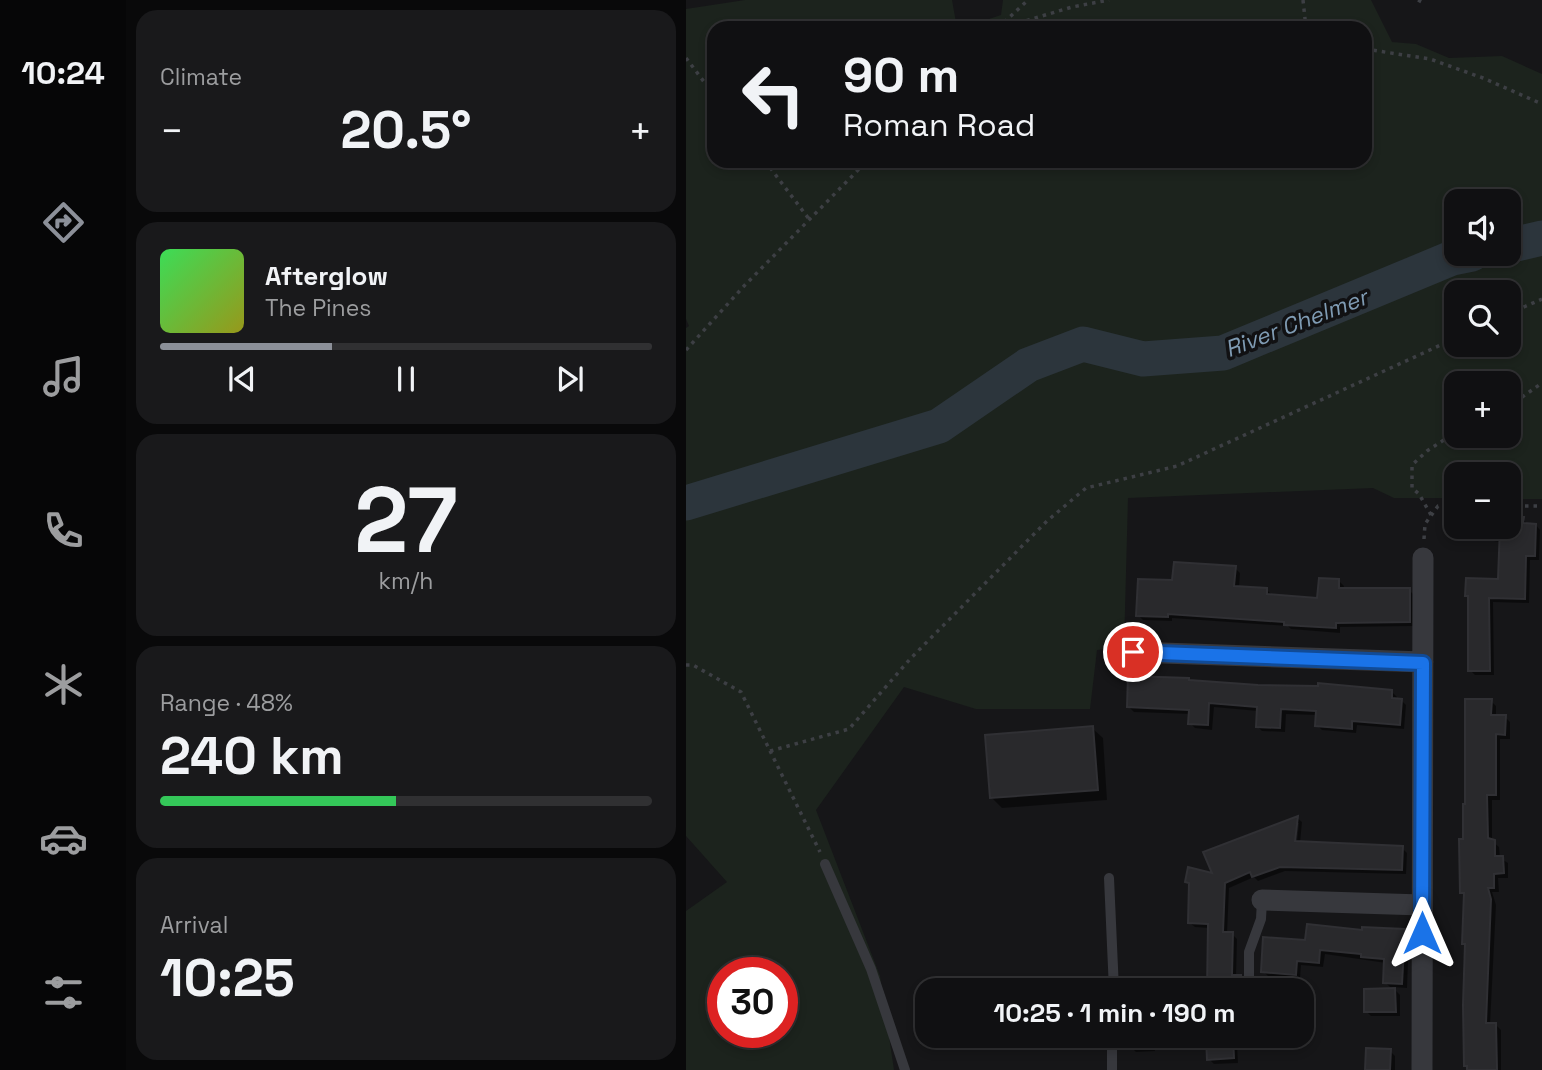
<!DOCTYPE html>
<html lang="en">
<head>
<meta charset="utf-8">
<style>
  :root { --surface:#101012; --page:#19191b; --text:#f1f3f6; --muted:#9c9d9f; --line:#303032; --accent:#8c9099 }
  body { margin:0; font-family:"Space Grotesk",sans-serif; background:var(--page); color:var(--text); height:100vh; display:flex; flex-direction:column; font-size:26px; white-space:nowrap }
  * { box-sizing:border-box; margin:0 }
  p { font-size:23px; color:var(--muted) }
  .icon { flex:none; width:38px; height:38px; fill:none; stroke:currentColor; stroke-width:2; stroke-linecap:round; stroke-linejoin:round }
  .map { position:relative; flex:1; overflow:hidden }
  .side { display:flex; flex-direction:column; gap:10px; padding:10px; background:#09090a; width:560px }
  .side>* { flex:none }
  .hud { position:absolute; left:21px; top:21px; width:665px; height:147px; border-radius:21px; box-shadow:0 4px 10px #0003,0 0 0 2px var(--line); background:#101012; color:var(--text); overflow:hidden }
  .tools { position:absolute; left:758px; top:189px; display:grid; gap:14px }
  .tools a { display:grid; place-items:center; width:77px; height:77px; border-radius:14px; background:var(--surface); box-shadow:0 4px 10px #0003,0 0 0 2px var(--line); font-size:35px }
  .speed { position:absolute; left:21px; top:957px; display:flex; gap:14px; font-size:35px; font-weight:700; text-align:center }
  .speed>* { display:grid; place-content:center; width:91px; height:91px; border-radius:50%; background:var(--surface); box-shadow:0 4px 10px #0003,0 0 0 2px var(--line); line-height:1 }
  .speed .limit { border:10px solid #d22; background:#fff; color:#111 }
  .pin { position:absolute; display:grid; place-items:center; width:60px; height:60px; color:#fff; margin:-30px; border:4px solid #fff; border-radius:50%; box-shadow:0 2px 7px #0007 }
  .me { position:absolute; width:77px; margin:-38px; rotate:0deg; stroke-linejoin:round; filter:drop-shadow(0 0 5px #0008) }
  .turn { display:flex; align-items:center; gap:24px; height:147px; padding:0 21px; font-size:32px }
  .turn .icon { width:91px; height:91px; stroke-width:2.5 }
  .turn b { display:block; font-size:49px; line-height:60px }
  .big { font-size:52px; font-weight:800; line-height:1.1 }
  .side .card { flex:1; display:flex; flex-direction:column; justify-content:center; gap:10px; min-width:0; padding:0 24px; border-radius:21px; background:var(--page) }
  .side .dial { align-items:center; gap:0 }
  .dial b { font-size:91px; line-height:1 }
  .song { display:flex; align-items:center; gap:21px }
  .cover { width:84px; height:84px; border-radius:10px; background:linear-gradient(135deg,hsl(130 70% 55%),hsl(60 70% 35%)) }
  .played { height:7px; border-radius:4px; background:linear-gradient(90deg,var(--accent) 35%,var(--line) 35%) }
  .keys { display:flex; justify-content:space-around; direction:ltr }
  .heat { display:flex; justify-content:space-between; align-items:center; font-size:38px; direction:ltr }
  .charge { height:10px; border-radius:5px; background:linear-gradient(90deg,#34c759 48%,var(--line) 0) }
  .trip { position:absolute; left:229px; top:978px; width:399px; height:70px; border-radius:21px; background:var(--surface); box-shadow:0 4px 10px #0003,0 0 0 2px var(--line); font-weight:800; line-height:70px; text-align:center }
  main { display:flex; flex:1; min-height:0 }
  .menu { display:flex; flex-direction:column; width:126px; justify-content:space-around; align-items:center; background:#060607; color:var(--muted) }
  .menu .icon { width:49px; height:49px }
  .menu .active { color:var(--accent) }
  .menu b { font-size:32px; color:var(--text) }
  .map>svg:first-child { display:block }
  .green { fill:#1c231d; fill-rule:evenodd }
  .shadow { fill:#0007; fill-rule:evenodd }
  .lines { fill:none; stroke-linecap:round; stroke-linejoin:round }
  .river { stroke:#2c353c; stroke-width:35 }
  .building { fill:#29292c; stroke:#303034; stroke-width:2 }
  .path { stroke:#3d3f44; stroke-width:3.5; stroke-dasharray:3.5 5; stroke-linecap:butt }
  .lane { stroke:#37383d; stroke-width:10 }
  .street { stroke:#37383d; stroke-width:21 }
  .route-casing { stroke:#114b97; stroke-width:18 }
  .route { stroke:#1a73e8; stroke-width:12 }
  .labels { text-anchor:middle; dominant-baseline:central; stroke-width:7; stroke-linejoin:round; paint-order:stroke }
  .water-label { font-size:23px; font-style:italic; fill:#7f9bb3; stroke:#111113 }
</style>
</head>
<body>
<main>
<nav class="menu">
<b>10:24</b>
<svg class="icon active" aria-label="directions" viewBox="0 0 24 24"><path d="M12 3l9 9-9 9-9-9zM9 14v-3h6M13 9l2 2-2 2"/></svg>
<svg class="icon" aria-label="music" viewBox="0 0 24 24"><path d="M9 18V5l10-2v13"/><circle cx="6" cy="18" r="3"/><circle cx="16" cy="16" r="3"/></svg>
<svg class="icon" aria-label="phone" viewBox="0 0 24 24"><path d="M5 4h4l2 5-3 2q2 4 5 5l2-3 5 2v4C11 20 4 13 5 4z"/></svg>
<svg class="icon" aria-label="climate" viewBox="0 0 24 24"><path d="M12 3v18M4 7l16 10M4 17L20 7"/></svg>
<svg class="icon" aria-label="car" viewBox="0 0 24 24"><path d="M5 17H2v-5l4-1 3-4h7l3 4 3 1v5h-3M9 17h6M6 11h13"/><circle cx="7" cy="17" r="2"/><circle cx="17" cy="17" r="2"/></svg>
<svg class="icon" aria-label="filters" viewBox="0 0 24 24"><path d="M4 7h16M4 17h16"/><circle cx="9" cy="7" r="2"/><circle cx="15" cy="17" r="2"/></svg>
</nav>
<section class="side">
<div class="card"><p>Climate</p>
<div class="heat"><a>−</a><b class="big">20.5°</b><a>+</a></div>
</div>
<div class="card">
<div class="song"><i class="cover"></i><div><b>Afterglow</b><p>The Pines</p></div></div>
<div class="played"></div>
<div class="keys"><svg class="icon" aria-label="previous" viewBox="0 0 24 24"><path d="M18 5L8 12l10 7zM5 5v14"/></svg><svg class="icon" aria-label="pause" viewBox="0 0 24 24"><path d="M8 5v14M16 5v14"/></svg><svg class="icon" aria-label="next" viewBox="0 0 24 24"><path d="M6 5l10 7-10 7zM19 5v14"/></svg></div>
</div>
<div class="card dial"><b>27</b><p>km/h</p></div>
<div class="card"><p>Range · 48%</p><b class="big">240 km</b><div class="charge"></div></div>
<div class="card"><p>Arrival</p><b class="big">10:25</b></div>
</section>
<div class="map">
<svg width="856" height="1070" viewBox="0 0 856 1070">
  <rect width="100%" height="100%" fill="#161618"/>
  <path class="green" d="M59,0H266L271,28H28V161H679V28H276L315,15L317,0H685L706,42L730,44L763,58L816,56L856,74V499H823L822,474H770V498H708L687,488L442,498L438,647L411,650L404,709H290L218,687L130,810L194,976L208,1070H0V911L41,882L0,836V328L3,326L0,319V9ZM770,201H822V254H770ZM770,292H822V345H770ZM770,383H822V436H770ZM37,973H96V1032H37Z"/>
  <path class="shadow" d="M837,519L842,525H850L854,530L853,560H844L843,603L807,602L808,675H789L784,670V598L781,595L814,581L815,542L808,541L804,536V527H822Z
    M549,568L554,573L553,588L581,590L586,595L633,600L653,581L658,586L657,590H723L728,595V626L654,627V633L605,629L602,626L486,618V621L457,620L452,615L488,582Z
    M504,682L706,692L711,697L710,700H715L720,705L718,729L671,725L670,733L636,730L631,725V715L600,714L599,732L576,731L571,726L572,711L528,707L526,730L509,728L504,723L505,714L448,712L443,707Z
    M805,701L810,706V716L819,717L824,722V739H814V800H806V841L813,847L814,858L822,863V878H812L813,892H806L810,905L804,1025H810L815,1030V1070H783L780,1065V946L778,943L780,896L776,893L781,806Z
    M406,728L417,738L421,800L316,808L306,798Z
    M611,818L616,822L614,843L716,848L721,853L720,874L599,871L572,881L568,877L543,888L541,934H546L551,939L550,977H554L559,982V990H523V928L509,927L504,923L505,886L501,882L529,875ZM609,823H613L610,850H607Z
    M718,930L723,935L721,988L706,987L714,995V1016H685L680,1011L707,990L699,982L700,963L639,954L637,967L615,965L614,979L582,976L577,971L621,942L678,932Z
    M445,1036H468L469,1051L450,1052L445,1047Z
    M522,1036H563L562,1041L551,1045L552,1063L528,1064L523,1059Z
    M704,1051L709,1056V1070H681Z"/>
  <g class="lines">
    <path class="river" d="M822,246L856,238
      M0,503L253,426L342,365L397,344L457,359L537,353L766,258L786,254"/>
  </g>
  <path class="building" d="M822,517H838L837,523L850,524L849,556H840L839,599L803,598L804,671H782V596H779L780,578L812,579L814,527H822Z
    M488,562L550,566L548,586L581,588V594L631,598L633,578L653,579V588H724V622L650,623V628L598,625V622L482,614V617L450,616L452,579L486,580Z
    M442,676L503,678V680L572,685L632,686V683L706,690V698L716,699L714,725L666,721V729L629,726L630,711L595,709L594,728L570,727L571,707L523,703L522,725L502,724L503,710L441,707Z
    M779,699H806L805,715H820L819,735L810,734V795H801L802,838L809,840V856H817L818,873L808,874V888H802L805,899L800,1023H810L811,1070H781V1066H778L777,1005L779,944H776L778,893H774L773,839H777V804H779Z
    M407,726L412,790L304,798L299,735Z
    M612,816L609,841L717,846L716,870L594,867L566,877L564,872L539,883L537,932H547L546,975H555V990H521L522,924L502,923L503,883L499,882L502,867L526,873L517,852Z
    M621,924L676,930V927L719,929L716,984L697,983L698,959L675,957V954L634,950L633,963L611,961L610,975L575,972L577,937L619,940Z
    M709,988L710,1012H678V989Z
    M520,1036H547L548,1058L521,1060Z
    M680,1048L705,1049L704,1070H679Z"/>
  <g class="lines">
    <path class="path" d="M617,0L620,28
      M732,0L736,2
      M312,28L342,0
      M316,28L386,7L423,0
      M679,49L744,59L797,78L856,104
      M0,58L28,95
      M79,161L123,219
      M822,314L856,299
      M0,350L58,286L181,161
      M822,407L856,383
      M822,506H856
      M745,515L733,494L726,488V465L741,451L770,432
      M738,539L739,524L752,506L770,504
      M0,665H7L55,692L134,852
      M84,751L163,729L225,658L361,521L400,488L491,466L770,338"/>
    <path class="lane" d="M139,864L185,969L219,1070
      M423,878L428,990
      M563,990V952L575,919L576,900
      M426,1070V1036"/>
    <path class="street" d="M447,652L737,662
      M576,900L736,905
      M736,1070L737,558"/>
  </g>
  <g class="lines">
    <defs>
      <path id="route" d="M447,652L737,663L736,933"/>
    </defs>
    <use href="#route" class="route-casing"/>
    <use href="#route" class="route"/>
  </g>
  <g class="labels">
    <g class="water-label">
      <text transform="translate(610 323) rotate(-21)">River Chelmer</text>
    </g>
  </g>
</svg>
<div class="tools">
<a><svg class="icon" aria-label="sound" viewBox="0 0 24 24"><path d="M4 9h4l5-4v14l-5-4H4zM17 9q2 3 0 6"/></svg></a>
<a><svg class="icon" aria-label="search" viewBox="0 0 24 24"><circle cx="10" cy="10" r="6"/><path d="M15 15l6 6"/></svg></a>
<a>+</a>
<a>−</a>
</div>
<div class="speed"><div class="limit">30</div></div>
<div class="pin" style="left:447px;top:652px;background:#d93025"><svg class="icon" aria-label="arrive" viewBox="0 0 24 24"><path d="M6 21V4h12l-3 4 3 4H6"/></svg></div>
<svg class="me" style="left:736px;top:933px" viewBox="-20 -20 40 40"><path d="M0-17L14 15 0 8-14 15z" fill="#1a73e8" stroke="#fff" stroke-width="4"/></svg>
<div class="trip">10:25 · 1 min · 190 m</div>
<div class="hud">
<div class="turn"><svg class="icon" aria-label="left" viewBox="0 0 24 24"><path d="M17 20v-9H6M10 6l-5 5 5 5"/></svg><div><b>90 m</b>Roman Road</div></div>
</div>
</div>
</main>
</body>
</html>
